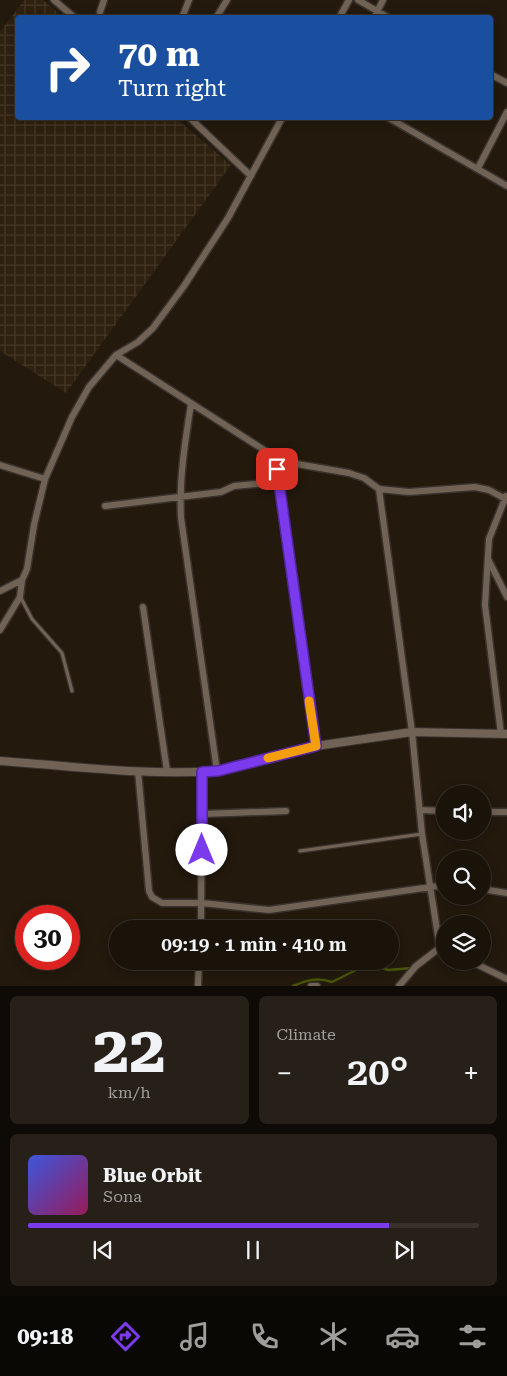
<!DOCTYPE html>
<html lang="en">
<head>
<meta charset="utf-8">
<style>
  :root { --surface:#1a130a; --page:#272018; --text:#f1f3f6; --muted:#9f9e9c; --line:#38322b; --accent:#7c3aed }
  body { margin:0; font-family:"Roboto Serif",serif; background:var(--page); color:var(--text); height:100vh; display:flex; flex-direction:column; font-size:19px; white-space:nowrap }
  * { box-sizing:border-box; margin:0 }
  p { font-size:16px; color:var(--muted) }
  .icon { flex:none; width:28px; height:28px; fill:none; stroke:currentColor; stroke-width:2; stroke-linecap:round; stroke-linejoin:round }
  .map { position:relative; height:986px; overflow:hidden }
  .panel { display:flex; flex-direction:column; gap:10px; padding:10px; background:#0e0a06; flex:1 }
  .panel>* { flex:none }
  .hud { position:absolute; left:15px; top:15px; width:478px; height:105px; border-radius:5px; box-shadow:0 2px 12px #0003,0 0 0 1px var(--line); background:#1a4fa0; color:#fff; overflow:hidden }
  .buttons { position:absolute; left:436px; top:785px; display:grid; gap:10px }
  .buttons a { display:grid; place-items:center; width:55px; height:55px; border-radius:50%; background:var(--surface); box-shadow:0 2px 12px #0003,0 0 0 1px var(--line); font-size:25px }
  .speed { position:absolute; left:15px; top:905px; display:flex; gap:10px; font-size:25px; font-weight:700; text-align:center }
  .speed>* { display:grid; place-content:center; width:65px; height:65px; border-radius:50%; background:var(--surface); box-shadow:0 2px 12px #0003,0 0 0 1px var(--line); line-height:1 }
  .speed .limit { border:8px solid #d22; background:#fff; color:#111 }
  .pin { position:absolute; display:grid; place-items:center; width:42px; height:42px; color:#fff; margin:-21px; border-radius:10px; box-shadow:0 2px 8px #0006 }
  .me { position:absolute; width:55px; margin:-28px; rotate:0deg; stroke-linejoin:round; filter:drop-shadow(0 0 4px #0008) }
  .turn { display:flex; align-items:center; gap:18px; height:105px; padding:0 20px; font-size:22px }
  .turn .icon { width:65px; height:65px; stroke-width:2.5 }
  .turn b { display:block; font-size:35px; line-height:42px }
  .big { font-size:38px; font-weight:600; line-height:1.1 }
  .panel .card { flex:1; display:flex; flex-direction:column; justify-content:center; gap:8px; min-width:0; padding:0 18px; border-radius:8px; background:var(--page) }
  .panel .dial { align-items:center; gap:0 }
  .dial b { font-size:65px; line-height:1 }
  .song { display:flex; align-items:center; gap:15px }
  .cover { width:60px; height:60px; border-radius:8px; background:linear-gradient(135deg,hsl(230 70% 55%),hsl(330 70% 35%)) }
  .played { height:5px; border-radius:2px; background:linear-gradient(90deg,var(--accent) 80%,var(--line) 80%) }
  .keys { display:flex; justify-content:space-around; direction:ltr }
  .heat { display:flex; justify-content:space-between; align-items:center; font-size:28px; direction:ltr }
  .panel .tiles { flex:1; display:grid; gap:10px; grid-template-columns:1fr 1fr }
  .card:last-child { grid-column:span 2 }
  .trip { position:absolute; left:109px; top:920px; width:290px; height:50px; border-radius:25px; background:var(--surface); box-shadow:0 2px 12px #0003,0 0 0 1px var(--line); font-weight:600; line-height:50px; text-align:center }
  .menu { display:flex; height:80px; justify-content:space-around; align-items:center; background:#0a0804; color:var(--muted) }
  .menu .icon { width:35px; height:35px }
  .menu .selected { color:var(--accent) }
  .menu b { font-size:22px; color:var(--text) }
  .map>svg:first-child { display:block }
  .industrial { fill:url(#industrial-grid) }
  .lines { fill:none; stroke-linecap:round; stroke-linejoin:round }
  .stream { stroke:#485603; stroke-width:2.5 }
  .service-casing { stroke:#3a322e; stroke-width:5.5 }
  .minor-casing { stroke:#3a322e; stroke-width:9 }
  .tertiary-casing { stroke:#3a322e; stroke-width:10 }
  .service { stroke:#706355; stroke-width:3 }
  .minor { stroke:#706355; stroke-width:6 }
  .tertiary { stroke:#706355; stroke-width:8 }
  .route-casing { stroke:#51269a; stroke-width:12 }
  .route { stroke:#7c3aed; stroke-width:9 }
  .slow { stroke:#f59e0b; stroke-width:9 }
</style>
</head>
<body>
<div class="map">
<svg width="507" height="986" viewBox="0 0 507 986">
  <defs>
    <pattern id="industrial-grid" width="8" height="8" patternUnits="userSpaceOnUse" patternTransform="scale(1.25)"><rect width="8" height="8" fill="#2f210f"/><path d="M0 4h8M4 0v8" fill="none" stroke="#443726"/></pattern>
  </defs>
  <rect width="100%" height="100%" fill="#23190d"/>
  <path class="industrial" d="M24,0H43L63,17L18,18V118H176L231,165L66,393L0,351V32Z"/>
  <g class="lines">
    <path class="stream" d="M293,986C307,980 317,977 332,982L366,965L380,967L388,970L412,968"/>
    <defs>
      <path id="service" d="M21,598L32,619L62,653L72,691
        M300,851L422,834"/>
      <path id="minor" d="M54,0L75,18
        M358,0L389,18
        M100,12L104,0
        M182,18L189,0
        M216,18L227,0
        M339,18L349,0
        M374,18L383,0
        M490,74L507,83
        M190,118L251,176
        M389,118L507,186
        M478,168L507,112
        M116,355L275,457L297,464L349,473L364,478L379,489L409,492L475,487L489,490L507,500
        M191,404C185,442 179,479 181,518L217,771
        M275,457L316,746
        M0,465L45,479
        M379,489L412,732L422,834L439,943L445,949
        M105,506L221,492L234,486L278,482
        M488,559L507,597
        M0,591L22,580L27,569L34,525L45,479L72,417L89,387L116,355L138,342L153,328L184,286L228,218L282,118
        M143,607L167,771
        M0,630L20,597L22,580
        M501,734L485,605L489,539L506,496
        M138,771L149,891L152,897L162,903H202L269,910L445,885
        M420,810L445,811
        M482,812H507
        M202,814L286,811
        M482,889L507,893
        M201,929L202,772
        M470,961L507,979
        M198,986L199,961
        M311,986H317
        M399,986L416,966L442,946"/>
      <path id="tertiary" d="M0,761C72,766 145,776 217,771L316,746L412,732L507,734"/>
    </defs>
    <use href="#service" class="service-casing"/>
    <use href="#minor" class="minor-casing"/>
    <use href="#tertiary" class="tertiary-casing"/>
    <use href="#service" class="service"/>
    <use href="#minor" class="minor"/>
    <use href="#tertiary" class="tertiary"/>
  </g>
  <g class="lines">
    <defs>
      <path id="route" d="M202,850V772L218,771L316,746L277,469"/>
    </defs>
    <use href="#route" class="route-casing"/>
    <use href="#route" class="route"/>
    <path class="slow" d="M268,758L316,746L309,701"/>
  </g>
</svg>
<div class="buttons">
<a><svg class="icon" aria-label="sound" viewBox="0 0 24 24"><path d="M4 9h4l5-4v14l-5-4H4zM17 9q2 3 0 6"/></svg></a>
<a><svg class="icon" aria-label="search" viewBox="0 0 24 24"><circle cx="10" cy="10" r="6"/><path d="M15 15l6 6"/></svg></a>
<a><svg class="icon" aria-label="layers" viewBox="0 0 24 24"><path d="M12 4l9 5-9 5-9-5zM3 14l9 5 9-5"/></svg></a>
</div>
<div class="speed"><div class="limit">30</div></div>
<div class="pin" style="left:277px;top:469px;background:#d93025"><svg class="icon" aria-label="arrive" viewBox="0 0 24 24"><path d="M6 21V4h12l-3 4 3 4H6"/></svg></div>
<svg class="me" style="left:202px;top:850px" viewBox="-20 -20 40 40"><circle r="19" fill="#fff"/><path d="M0-13L10 11 0 6-10 11z" fill="#7c3aed"/></svg>
<div class="trip">09:19 · 1 min · 410 m</div>
<div class="hud">
<div class="turn"><svg class="icon" aria-label="right" viewBox="0 0 24 24"><path d="M7 20v-9h11M14 6l5 5-5 5"/></svg><div><b>70 m</b>Turn right</div></div>
</div>
</div>
<section class="panel">
<div class="tiles">
<div class="card dial"><b>22</b><p>km/h</p></div>
<div class="card"><p>Climate</p>
<div class="heat"><a>−</a><b class="big">20°</b><a>+</a></div>
</div>
<div class="card">
<div class="song"><i class="cover"></i><div><b>Blue Orbit</b><p>Sona</p></div></div>
<div class="played"></div>
<div class="keys"><svg class="icon" aria-label="previous" viewBox="0 0 24 24"><path d="M18 5L8 12l10 7zM5 5v14"/></svg><svg class="icon" aria-label="pause" viewBox="0 0 24 24"><path d="M8 5v14M16 5v14"/></svg><svg class="icon" aria-label="next" viewBox="0 0 24 24"><path d="M6 5l10 7-10 7zM19 5v14"/></svg></div>
</div>
</div>
</section>
<nav class="menu">
<b>09:18</b>
<svg class="icon selected" aria-label="directions" viewBox="0 0 24 24"><path d="M12 3l9 9-9 9-9-9zM9 14v-3h6M13 9l2 2-2 2"/></svg>
<svg class="icon" aria-label="music" viewBox="0 0 24 24"><path d="M9 18V5l10-2v13"/><circle cx="6" cy="18" r="3"/><circle cx="16" cy="16" r="3"/></svg>
<svg class="icon" aria-label="phone" viewBox="0 0 24 24"><path d="M5 4h4l2 5-3 2q2 4 5 5l2-3 5 2v4C11 20 4 13 5 4z"/></svg>
<svg class="icon" aria-label="climate" viewBox="0 0 24 24"><path d="M12 3v18M4 7l16 10M4 17L20 7"/></svg>
<svg class="icon" aria-label="car" viewBox="0 0 24 24"><path d="M5 17H2v-5l4-1 3-4h7l3 4 3 1v5h-3M9 17h6M6 11h13"/><circle cx="7" cy="17" r="2"/><circle cx="17" cy="17" r="2"/></svg>
<svg class="icon" aria-label="filters" viewBox="0 0 24 24"><path d="M4 7h16M4 17h16"/><circle cx="9" cy="7" r="2"/><circle cx="15" cy="17" r="2"/></svg>
</nav>
</body>
</html>
